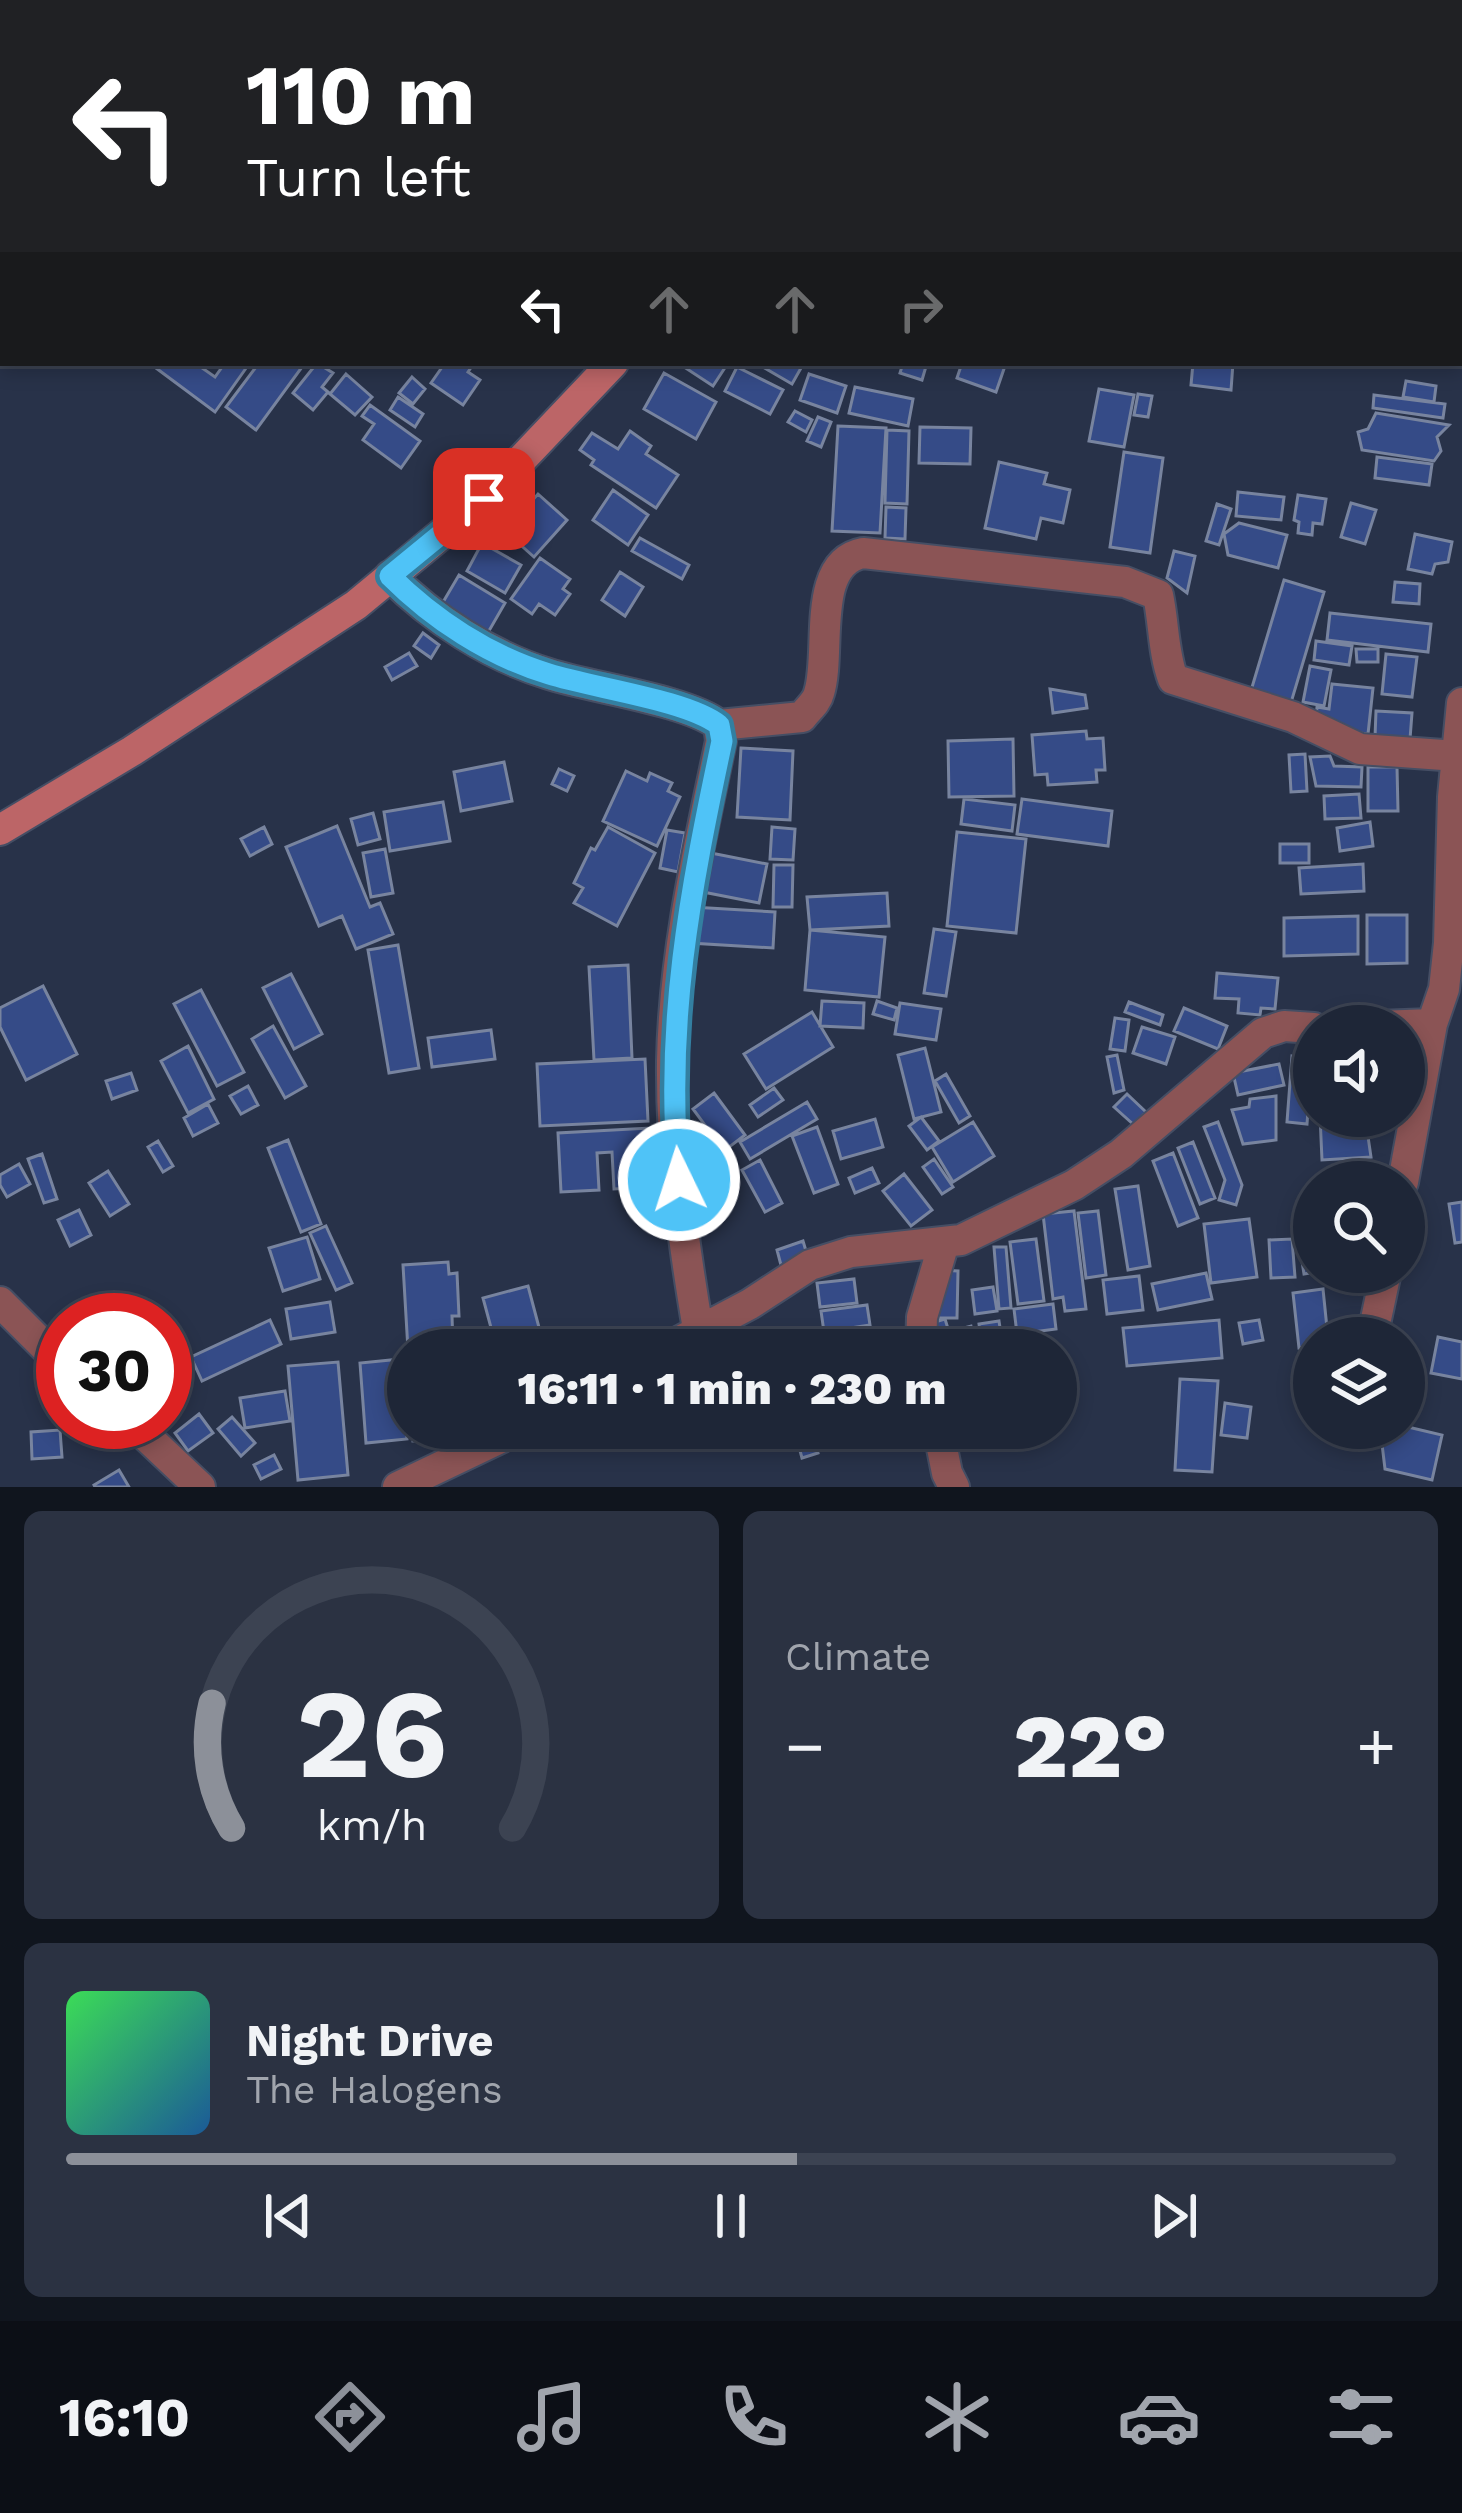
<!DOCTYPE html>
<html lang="en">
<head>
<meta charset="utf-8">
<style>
  :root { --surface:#1e2637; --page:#2b3242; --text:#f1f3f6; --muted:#a1a5ad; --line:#3c4352; --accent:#8c9099 }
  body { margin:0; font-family:"Work Sans",sans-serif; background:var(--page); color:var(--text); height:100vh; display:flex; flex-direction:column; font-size:45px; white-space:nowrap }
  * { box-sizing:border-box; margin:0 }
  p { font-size:39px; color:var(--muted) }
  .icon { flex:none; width:66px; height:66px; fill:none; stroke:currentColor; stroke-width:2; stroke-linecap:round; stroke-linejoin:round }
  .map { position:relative; height:1487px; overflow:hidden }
  .panel { display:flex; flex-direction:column; gap:24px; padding:24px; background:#10151e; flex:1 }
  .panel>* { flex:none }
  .guide { position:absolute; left:0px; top:0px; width:1464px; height:366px; box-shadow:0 6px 18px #0003,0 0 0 3px var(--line); background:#202124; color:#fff; overflow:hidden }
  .controls { position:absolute; left:1293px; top:1005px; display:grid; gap:24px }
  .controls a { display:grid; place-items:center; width:132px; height:132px; border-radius:50%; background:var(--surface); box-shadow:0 6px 18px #0003,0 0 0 3px var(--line); font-size:60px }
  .speed { position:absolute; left:36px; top:1293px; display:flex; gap:24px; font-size:60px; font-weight:700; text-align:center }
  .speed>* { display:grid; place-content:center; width:156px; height:156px; border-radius:50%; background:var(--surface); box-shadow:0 6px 18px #0003,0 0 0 3px var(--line); line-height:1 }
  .speed .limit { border:18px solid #d22; background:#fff; color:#111 }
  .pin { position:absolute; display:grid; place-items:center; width:102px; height:102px; color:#fff; margin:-51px; border-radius:24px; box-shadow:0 6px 18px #0006 }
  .me { position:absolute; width:132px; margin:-66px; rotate:356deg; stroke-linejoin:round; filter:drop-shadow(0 0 9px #0008) }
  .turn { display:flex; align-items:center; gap:42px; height:252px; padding:0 48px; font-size:54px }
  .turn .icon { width:156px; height:156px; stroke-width:2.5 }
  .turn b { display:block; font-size:84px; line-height:102px }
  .lanes { display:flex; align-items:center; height:114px; padding:0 48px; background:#0003; justify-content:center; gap:60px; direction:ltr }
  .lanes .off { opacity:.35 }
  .big { font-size:90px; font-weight:800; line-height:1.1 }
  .panel .widget { flex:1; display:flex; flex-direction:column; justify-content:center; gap:18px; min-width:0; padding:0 42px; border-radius:18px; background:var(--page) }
  .panel .dial { align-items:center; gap:0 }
  .dial svg { height:312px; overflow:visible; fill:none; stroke:var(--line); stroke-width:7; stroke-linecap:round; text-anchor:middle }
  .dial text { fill:var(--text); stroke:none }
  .song { display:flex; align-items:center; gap:36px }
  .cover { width:144px; height:144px; border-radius:18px; background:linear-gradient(135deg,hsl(130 70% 55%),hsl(210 70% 35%)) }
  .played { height:12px; border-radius:6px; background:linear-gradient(90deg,var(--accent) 55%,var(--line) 55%) }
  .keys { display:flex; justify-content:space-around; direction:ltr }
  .heat { display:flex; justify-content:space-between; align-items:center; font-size:66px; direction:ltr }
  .panel .tiles { flex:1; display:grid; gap:24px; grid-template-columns:1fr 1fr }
  .widget:last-child { grid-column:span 2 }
  .trip { position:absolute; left:387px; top:1329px; width:690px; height:120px; border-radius:60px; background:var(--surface); box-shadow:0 6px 18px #0003,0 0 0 3px var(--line); font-weight:800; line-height:120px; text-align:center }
  .menu { display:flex; height:192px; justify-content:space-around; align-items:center; background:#0c0f16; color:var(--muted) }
  .menu .icon { width:84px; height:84px }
  .menu .current { color:var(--accent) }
  .menu b { font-size:54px; color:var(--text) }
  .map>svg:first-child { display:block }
  .building { fill:#354b87; stroke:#78849f; stroke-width:3 }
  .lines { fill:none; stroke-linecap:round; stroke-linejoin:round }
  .street-casing { stroke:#454e64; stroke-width:34 }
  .secondary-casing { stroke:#454e64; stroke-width:34 }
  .street { stroke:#8b5455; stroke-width:30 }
  .secondary { stroke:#bc6567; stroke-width:30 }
  .route-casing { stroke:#337fa1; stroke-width:30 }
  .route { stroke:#4fc3f7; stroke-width:21 }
</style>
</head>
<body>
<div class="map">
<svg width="1462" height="1487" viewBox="0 0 1462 1487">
  <rect width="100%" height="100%" fill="#283249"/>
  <path class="building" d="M567,0H645L566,3Z
    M159,363H195L215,377L225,363L249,364L215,412L156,368Z
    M259,363H305L256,430L226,407Z
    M317,363L333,373L322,387L328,392L313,410L293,393Z
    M445,363H474L468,372L480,380L463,405L431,383Z
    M678,363H728L713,386Z
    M756,363H793L801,368L792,384Z
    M903,363H927L922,380L900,373Z
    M962,363H1006L996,392L957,378Z
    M1193,363H1233L1231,390L1191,385Z
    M737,367L783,390L770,414L725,391Z
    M664,373L716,402L696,439L644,409Z
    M346,374L372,397L355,415L330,394Z
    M809,374L846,386L837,413L800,400Z
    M412,377L425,389L413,404L399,393Z
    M1406,381L1436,386L1434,402L1403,397Z
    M855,387L913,399L908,426L849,413Z
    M1099,389L1134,395L1124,447L1089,441Z
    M1138,394L1152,396L1148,417L1134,415Z
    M1374,395L1445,404L1443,418L1373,408Z
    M398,397L423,414L415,427L390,410Z
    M370,405L420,441L401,468L363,440L374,424L362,416Z
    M795,411L812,420L806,432L788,422Z
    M1376,413L1449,425L1437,437L1441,451L1434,461L1362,450L1358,432L1368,429Z
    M818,417L831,422L821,447L807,441Z
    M838,426L886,428L880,533L832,531Z
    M920,427L971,428L970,464L919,463Z
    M887,430L909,431L907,504L885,503Z
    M630,431L651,446L646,454L678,475L656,508L591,465L594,460L580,450L592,433L618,449Z
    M1124,452L1163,458L1150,553L1110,547Z
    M1377,457L1432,464L1429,485L1375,478Z
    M999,462L1047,473L1044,484L1070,490L1063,523L1041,518L1036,539L985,528Z
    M613,490L648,515L628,545L593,520Z
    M1238,492L1284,497L1281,520L1236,516Z
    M538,494L567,520L534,557L505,531Z
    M1298,495L1326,499L1322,524L1313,523L1312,535L1298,533L1299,522L1294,520Z
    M1351,503L1376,510L1365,544L1341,537Z
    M1217,504L1231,509L1219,545L1206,541Z
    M886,507L906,508L905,539L885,538Z
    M1239,523L1287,535L1278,568L1228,555L1224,534Z
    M1415,534L1452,542L1448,562L1435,564L1432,574L1408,569Z
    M640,538L689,565L682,579L632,551Z
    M482,543L521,565L505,593L467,571Z
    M1174,551L1195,556L1187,593L1167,578Z
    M540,558L570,579L563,589L570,594L555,615L539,604L532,614L511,599Z
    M620,572L643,587L625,616L602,600Z
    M459,575L505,603L486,636L439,609Z
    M1284,580L1324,592L1290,706L1250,694Z
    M1395,582L1420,584L1419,604L1393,602Z
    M1330,613L1431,624L1428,652L1327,640Z
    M423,633L439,645L431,658L414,646Z
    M1316,641L1352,646L1349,665L1314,660Z
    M1356,649H1378V662H1357Z
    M409,653L417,666L392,680L385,667Z
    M1386,654L1417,657L1412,697L1382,694Z
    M1310,666L1331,670L1324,706L1303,702Z
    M1332,684L1373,688L1368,734L1315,728L1317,707L1329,709Z
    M1050,689L1085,695L1087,708L1053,713Z
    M1376,711L1412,713L1410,739L1375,737Z
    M1086,731L1087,739L1103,738L1105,770H1096L1097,782L1048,785L1047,774L1035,775L1032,735Z
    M1013,739L1014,796L949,797L948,741Z
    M741,748L793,751L790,820L737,817Z
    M1305,754L1307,791L1291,792L1289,755Z
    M1330,756L1334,766L1362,767L1361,787L1316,786L1310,757Z
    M504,762L512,801L461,811L454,772Z
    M1368,767H1397L1398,811H1368Z
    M559,769L574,776L567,791L552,784Z
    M626,771L647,781L650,773L672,783L668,791L680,797L657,846L603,821Z
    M1359,794L1361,818L1325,819L1324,796Z
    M964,799L1015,805L1012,831L961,824Z
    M1022,799L1112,811L1108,846L1017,834Z
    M443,802L450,841L390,851L384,812Z
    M373,813L380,839L358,845L351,819Z
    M1370,822L1373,846L1340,851L1337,828Z
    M337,826L370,907L380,903L393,934L356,949L342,916L319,926L286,847Z
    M264,827L272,844L250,856L241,839Z
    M608,827L655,853L617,926L574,903L583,888L574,883L591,848L595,850Z
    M772,827L795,829L793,860L770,859Z
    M667,830L685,833L678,872L660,868Z
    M957,832L1026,839L1016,933L947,926Z
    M1280,844H1309V863H1280Z
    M385,849L393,893L371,897L363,853Z
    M706,852L767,864L759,903L698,891Z
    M1363,864L1364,891L1301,894L1299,868Z
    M774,865H793L792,907H773Z
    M887,893L889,926L810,930L807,897Z
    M692,907L775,912L773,948L690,943Z
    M1367,915H1407V963L1367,964Z
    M1358,916V954L1284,956V918Z
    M934,929L956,932L946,996L924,993Z
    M810,930L885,937L879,997L805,990Z
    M398,945L419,1068L389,1073L368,950Z
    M628,965L632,1058L594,1060L589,967Z
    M1217,973L1278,978L1275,1009L1261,1008L1260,1015L1238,1013L1239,999L1215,998Z
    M291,974L322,1034L294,1049L263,988Z
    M43,986L77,1054L26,1080L0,1027V1008Z
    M201,990L244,1072L217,1086L174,1004Z
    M822,1001L864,1003L863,1028L820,1026Z
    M877,1001L897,1008L894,1020L873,1014Z
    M1129,1002L1163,1015L1160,1025L1125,1012Z
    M900,1003L941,1009L936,1040L895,1034Z
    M1184,1008L1227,1026L1218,1049L1174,1031Z
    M812,1012L833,1047L766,1089L744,1054Z
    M1115,1018L1129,1020L1125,1051L1110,1049Z
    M273,1026L306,1086L285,1098L252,1039Z
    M1142,1027L1175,1037L1166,1064L1133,1053Z
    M491,1030L495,1059L432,1067L428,1038Z
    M188,1046L214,1099L188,1113L161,1061Z
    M925,1048L941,1112L914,1119L898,1055Z
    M1117,1055L1124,1090L1114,1093L1107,1057Z
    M1292,1056L1312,1058L1307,1124L1287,1122Z
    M645,1059L648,1121L540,1126L537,1064Z
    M1279,1064L1284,1085L1238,1095L1233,1073Z
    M131,1073L137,1090L112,1099L106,1081Z
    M946,1074L970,1116L959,1123L935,1081Z
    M248,1086L258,1105L241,1114L230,1096Z
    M774,1088L783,1100L758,1117L750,1105Z
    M714,1093L745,1135L724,1151L693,1109Z
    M1127,1094L1146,1112L1134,1125L1114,1107Z
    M1276,1096V1140L1243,1144L1232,1110L1249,1107L1250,1099Z
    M807,1102L817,1119L750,1159L740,1142Z
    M208,1104L218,1123L193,1136L184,1118Z
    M1320,1116H1365L1371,1157L1322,1160Z
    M921,1117L939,1141L927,1150L909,1126Z
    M875,1119L883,1147L841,1159L833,1131Z
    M973,1122L994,1156L953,1182L932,1147Z
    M1218,1122L1242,1185L1236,1205L1219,1200L1225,1180L1204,1127Z
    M817,1127L838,1184L814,1193L792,1136Z
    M650,1128L653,1187L614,1189L612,1152L597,1153L599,1190L561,1192L558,1133Z
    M288,1140L321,1224L301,1232L268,1148Z
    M158,1141L173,1166L163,1172L148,1147Z
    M1193,1142L1215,1198L1200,1204L1178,1148Z
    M1173,1153L1198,1218L1178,1226L1153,1161Z
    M42,1154L57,1199L44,1203L28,1159Z
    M934,1159L953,1187L942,1194L923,1167Z
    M760,1160L782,1203L765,1212L742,1170Z
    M19,1164L30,1184L7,1197L0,1185V1175Z
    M872,1168L879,1183L855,1193L849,1178Z
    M108,1171L129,1204L110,1216L89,1183Z
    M904,1174L932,1210L911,1226L883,1191Z
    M1138,1186L1150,1266L1128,1270L1115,1189Z
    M1462,1202V1242L1455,1243L1449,1204Z
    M79,1210L91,1235L70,1246L58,1220Z
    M1074,1211L1086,1309L1065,1311L1063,1297L1053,1299L1043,1214Z
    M1098,1211L1106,1275L1086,1278L1078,1213Z
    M1249,1219L1257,1277L1211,1283L1204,1224Z
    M326,1226L352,1283L336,1290L310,1233Z
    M1314,1233L1316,1272L1304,1274L1298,1236Z
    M307,1237L320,1279L283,1291L269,1248Z
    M1036,1239L1044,1301L1018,1304L1010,1242Z
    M1292,1239L1295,1277L1271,1278L1269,1240Z
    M803,1241L809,1261L782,1269L777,1250Z
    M994,1247H1006L1011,1308L999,1309Z
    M448,1262L449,1274L457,1273L459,1316H452L453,1346L461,1345V1350H408L403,1265Z
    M939,1270L958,1271L957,1318H938Z
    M1206,1273L1212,1299L1158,1310L1152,1284Z
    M1139,1276L1143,1310L1107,1314L1103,1280Z
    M854,1279L857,1303L820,1307L817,1283Z
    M528,1286L545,1350H497L483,1298Z
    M993,1287L997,1311L975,1314L972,1290Z
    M1323,1289L1328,1338H1314V1346L1299,1348L1293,1293Z
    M330,1302L335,1332L291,1339L286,1309Z
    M1053,1304L1056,1329L1017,1334L1014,1309Z
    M867,1305L870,1325L824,1332L821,1311Z
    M945,1319L949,1332L971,1326L977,1349L935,1350L928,1324Z
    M270,1320L281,1344L202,1381L191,1357Z
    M1219,1320L1222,1358L1127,1366L1123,1328Z
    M1259,1320L1263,1340L1243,1344L1239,1323Z
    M999,1321L1001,1334L981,1338L979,1324Z
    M856,1330L858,1345L832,1348L830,1333Z
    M1438,1337L1462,1342V1379L1431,1373Z
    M902,1338L906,1350H857Z
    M401,1359L407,1439L366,1443L360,1363Z
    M338,1362L348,1475L298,1480L288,1366Z
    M1180,1379L1218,1381L1212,1472L1175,1470Z
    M285,1391L290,1421L245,1428L240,1398Z
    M1225,1403L1251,1407L1247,1438L1221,1435Z
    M199,1414L213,1433L188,1451L175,1433Z
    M1404,1414H1407L1408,1427L1442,1435L1432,1480L1385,1469L1382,1444L1389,1428H1404Z
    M232,1417L255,1443L241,1456L218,1429Z
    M413,1428H458L459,1439L413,1441Z
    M760,1428H811L818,1453L802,1458L796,1436L764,1445Z
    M60,1430L62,1457L32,1459L31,1432Z
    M274,1455L281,1469L261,1479L254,1465Z
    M119,1470L129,1487H95L94,1485Z"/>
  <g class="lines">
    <defs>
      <path id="street" d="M1461,224H1462
        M390,576C433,619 490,656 549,674C592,688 687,700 719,725L721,741C699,846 674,953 672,1061C671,1151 683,1241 698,1329
        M719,725L802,717C808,709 817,702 819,693C832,653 810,563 863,553L1125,582L1158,595C1164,623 1163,652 1173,679L1293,717L1360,749L1457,756
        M1378,1026L1432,1024
        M1403,1182L1432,1024L1444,989L1449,943L1453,797L1462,703
        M0,1302L63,1365
        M1372,1338L1386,1272
        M663,1350L750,1304L810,1265L851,1252L961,1240L1074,1185L1121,1154L1263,1033L1284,1026L1314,1028
        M921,1350L922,1317L944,1243
        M131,1422L200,1487
        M938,1428L947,1473L954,1487
        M398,1487L521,1428"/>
      <path id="secondary" d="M835,3L836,0
        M0,830L132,751L356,605L484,499L613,363"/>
    </defs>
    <use href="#street" class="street-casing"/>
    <use href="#secondary" class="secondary-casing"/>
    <use href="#street" class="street"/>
    <use href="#secondary" class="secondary"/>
  </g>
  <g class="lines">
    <defs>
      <path id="route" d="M484,499L390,576C433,619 489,656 549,674C593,688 687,700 719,725L722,741C690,891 664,1026 679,1180"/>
    </defs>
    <use href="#route" class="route-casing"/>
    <use href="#route" class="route"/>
  </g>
</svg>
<div class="controls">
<a><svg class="icon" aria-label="sound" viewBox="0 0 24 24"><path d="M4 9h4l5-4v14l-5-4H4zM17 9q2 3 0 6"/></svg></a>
<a><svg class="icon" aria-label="search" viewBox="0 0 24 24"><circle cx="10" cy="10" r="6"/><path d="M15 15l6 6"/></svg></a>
<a><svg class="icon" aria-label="layers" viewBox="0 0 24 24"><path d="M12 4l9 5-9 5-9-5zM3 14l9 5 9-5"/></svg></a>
</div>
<div class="speed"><div class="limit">30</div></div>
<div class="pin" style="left:484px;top:499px;background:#d93025"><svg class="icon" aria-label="arrive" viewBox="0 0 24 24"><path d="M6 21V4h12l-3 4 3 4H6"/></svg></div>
<svg class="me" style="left:679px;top:1180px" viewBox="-20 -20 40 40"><circle r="17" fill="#4fc3f7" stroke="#fff" stroke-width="3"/><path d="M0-11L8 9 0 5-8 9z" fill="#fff"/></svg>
<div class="trip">16:11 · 1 min · 230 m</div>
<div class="guide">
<div class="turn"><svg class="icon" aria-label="left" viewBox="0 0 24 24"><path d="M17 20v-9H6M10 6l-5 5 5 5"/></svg><div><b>110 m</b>Turn left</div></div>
<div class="lanes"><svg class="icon" aria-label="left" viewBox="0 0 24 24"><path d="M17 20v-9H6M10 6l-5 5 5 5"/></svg><svg class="icon off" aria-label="ahead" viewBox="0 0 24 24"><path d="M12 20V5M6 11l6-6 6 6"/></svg><svg class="icon off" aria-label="ahead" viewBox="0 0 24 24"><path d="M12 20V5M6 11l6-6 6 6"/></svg><svg class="icon off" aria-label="right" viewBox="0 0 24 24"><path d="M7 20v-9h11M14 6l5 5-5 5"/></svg></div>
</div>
</div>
<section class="panel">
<div class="tiles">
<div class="widget dial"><svg viewBox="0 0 100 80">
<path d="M14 69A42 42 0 1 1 86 69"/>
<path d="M14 69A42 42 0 0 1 9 37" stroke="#8c9099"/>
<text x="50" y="56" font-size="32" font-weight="700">26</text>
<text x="50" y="72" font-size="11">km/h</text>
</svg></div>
<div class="widget"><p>Climate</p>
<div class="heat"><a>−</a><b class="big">22°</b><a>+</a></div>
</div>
<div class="widget">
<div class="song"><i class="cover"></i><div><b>Night Drive</b><p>The Halogens</p></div></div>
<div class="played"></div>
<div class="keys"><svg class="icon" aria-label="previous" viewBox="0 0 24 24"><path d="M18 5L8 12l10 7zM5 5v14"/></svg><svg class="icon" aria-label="pause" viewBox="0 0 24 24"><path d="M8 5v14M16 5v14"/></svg><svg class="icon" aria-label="next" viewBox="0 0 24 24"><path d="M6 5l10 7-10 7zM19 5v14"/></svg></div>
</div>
</div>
</section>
<nav class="menu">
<b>16:10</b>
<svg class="icon current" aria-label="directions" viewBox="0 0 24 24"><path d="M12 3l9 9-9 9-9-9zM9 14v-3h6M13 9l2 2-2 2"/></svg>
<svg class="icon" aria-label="music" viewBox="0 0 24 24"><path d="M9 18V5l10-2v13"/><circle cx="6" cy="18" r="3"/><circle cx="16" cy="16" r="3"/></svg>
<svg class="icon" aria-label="phone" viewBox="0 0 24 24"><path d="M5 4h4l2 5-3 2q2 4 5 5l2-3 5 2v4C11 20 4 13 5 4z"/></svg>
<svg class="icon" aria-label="climate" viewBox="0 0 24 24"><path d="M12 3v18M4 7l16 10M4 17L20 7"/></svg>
<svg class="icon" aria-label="car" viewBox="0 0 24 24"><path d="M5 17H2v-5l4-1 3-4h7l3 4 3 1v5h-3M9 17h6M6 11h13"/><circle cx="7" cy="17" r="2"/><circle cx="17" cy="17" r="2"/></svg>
<svg class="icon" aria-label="filters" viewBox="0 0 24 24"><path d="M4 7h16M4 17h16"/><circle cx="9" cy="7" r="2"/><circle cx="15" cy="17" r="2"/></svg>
</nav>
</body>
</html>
